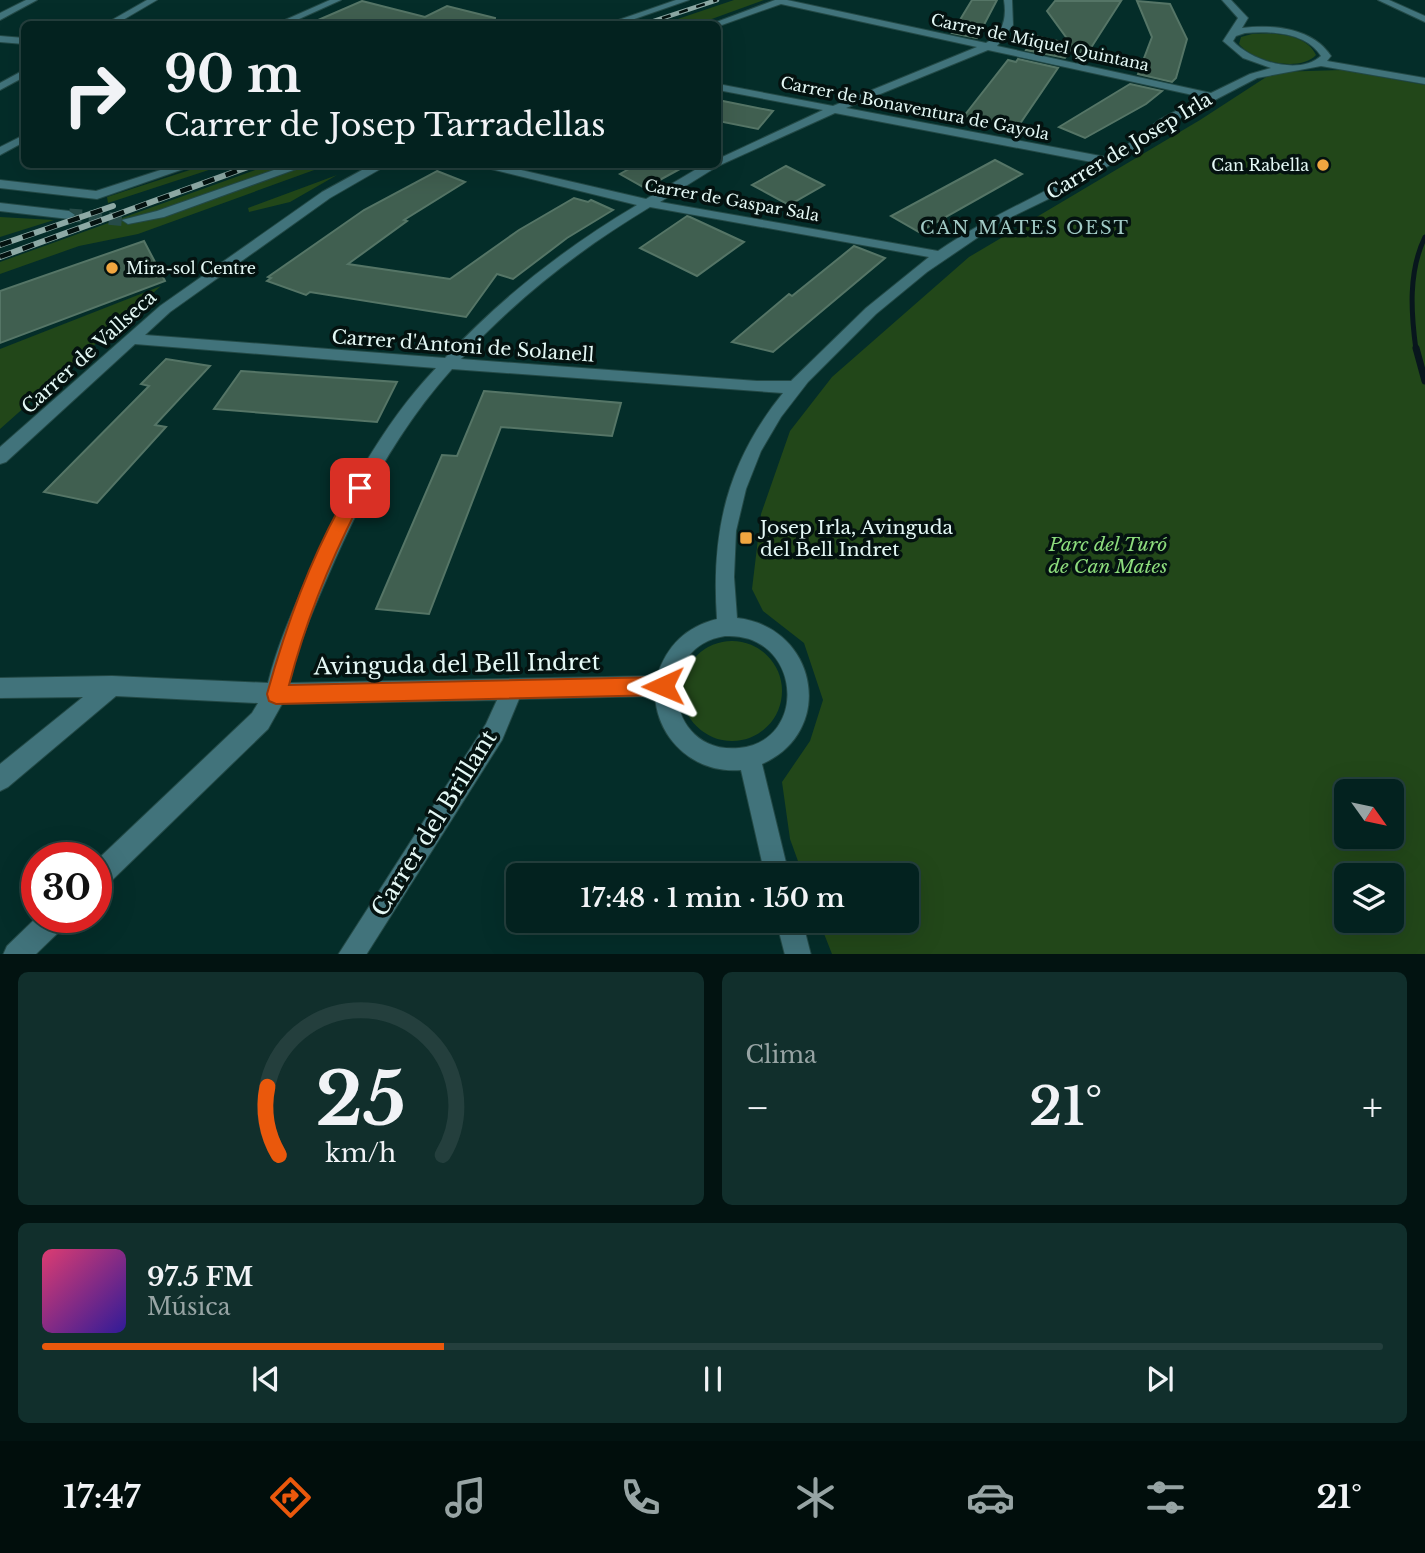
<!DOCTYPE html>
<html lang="es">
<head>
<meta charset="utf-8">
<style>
  :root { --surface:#03221f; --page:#112f2c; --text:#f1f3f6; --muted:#97a4a4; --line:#243f3d; --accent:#ea580c }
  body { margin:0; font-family:"Libre Baskerville",serif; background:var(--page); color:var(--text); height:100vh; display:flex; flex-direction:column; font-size:26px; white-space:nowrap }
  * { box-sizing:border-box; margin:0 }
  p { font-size:23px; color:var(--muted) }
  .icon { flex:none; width:38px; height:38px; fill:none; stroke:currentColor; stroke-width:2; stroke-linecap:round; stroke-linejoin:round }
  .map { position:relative; height:954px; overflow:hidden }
  .side { display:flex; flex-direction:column; gap:18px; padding:18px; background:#021311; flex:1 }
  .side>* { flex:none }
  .hud { position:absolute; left:21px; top:21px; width:700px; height:147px; border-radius:10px; box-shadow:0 7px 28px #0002,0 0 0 2px var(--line); background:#03221f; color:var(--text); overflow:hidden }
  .needle { width:46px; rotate:123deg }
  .fabs { position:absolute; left:1334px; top:779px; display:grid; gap:14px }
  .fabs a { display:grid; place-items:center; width:70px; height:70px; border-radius:10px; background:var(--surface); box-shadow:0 7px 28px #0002,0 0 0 2px var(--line); font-size:35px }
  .speed { position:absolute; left:21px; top:842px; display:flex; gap:14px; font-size:35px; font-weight:700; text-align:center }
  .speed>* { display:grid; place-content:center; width:91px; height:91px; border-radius:50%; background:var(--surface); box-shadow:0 7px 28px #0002,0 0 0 2px var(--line); line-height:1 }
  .speed .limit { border:10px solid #d22; background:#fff; color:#111 }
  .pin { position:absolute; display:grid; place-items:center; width:60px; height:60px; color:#fff; margin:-30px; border-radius:14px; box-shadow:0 4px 10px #0006 }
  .me { position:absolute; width:77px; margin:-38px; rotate:269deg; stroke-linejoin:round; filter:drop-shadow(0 0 5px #0008) }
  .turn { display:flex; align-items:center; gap:24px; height:147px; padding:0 28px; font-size:32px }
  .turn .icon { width:91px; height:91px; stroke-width:2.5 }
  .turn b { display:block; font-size:49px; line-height:60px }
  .big { font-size:52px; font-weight:600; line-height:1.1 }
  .side .widget { flex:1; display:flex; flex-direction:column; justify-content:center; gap:10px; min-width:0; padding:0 24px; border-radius:10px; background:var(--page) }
  .side .dial { align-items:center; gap:0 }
  .dial svg { height:182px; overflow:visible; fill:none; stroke:var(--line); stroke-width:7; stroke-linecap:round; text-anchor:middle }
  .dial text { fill:var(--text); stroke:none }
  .song { display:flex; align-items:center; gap:21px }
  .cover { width:84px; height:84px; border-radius:10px; background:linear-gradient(135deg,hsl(340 70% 55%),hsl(250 70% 35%)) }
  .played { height:7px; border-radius:4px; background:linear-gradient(90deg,var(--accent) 30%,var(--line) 30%) }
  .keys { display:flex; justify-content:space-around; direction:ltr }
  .heat { display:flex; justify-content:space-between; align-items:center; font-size:38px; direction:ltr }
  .side .tiles { flex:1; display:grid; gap:18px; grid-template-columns:1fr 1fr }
  .widget:last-child { grid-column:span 2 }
  .trip { position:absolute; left:506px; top:863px; width:413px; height:70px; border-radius:10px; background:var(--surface); box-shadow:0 7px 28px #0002,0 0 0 2px var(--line); font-weight:600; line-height:70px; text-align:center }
  .tab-bar { display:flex; height:112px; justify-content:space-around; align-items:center; background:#010e0c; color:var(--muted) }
  .tab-bar .icon { width:49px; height:49px }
  .tab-bar .selected { color:var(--accent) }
  .tab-bar b { font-size:32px; color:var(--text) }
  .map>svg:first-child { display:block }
  .green { fill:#224719; fill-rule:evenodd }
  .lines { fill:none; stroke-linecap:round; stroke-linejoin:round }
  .stream-far1 { stroke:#08161d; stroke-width:5 }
  .stream { stroke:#08161d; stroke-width:7 }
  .building { fill:#405f50; stroke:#557566; stroke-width:2 }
  .minor-tunnel { stroke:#264b48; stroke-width:13; stroke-dasharray:13 7; stroke-linecap:butt }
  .minor-casing { stroke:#234946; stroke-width:2 }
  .minor { fill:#41737b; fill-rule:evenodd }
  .rail-far1-casing { stroke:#8da9a5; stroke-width:4.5 }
  .rail-casing { stroke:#8da9a5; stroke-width:6 }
  .rail-far1 { stroke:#041210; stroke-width:2.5; stroke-dasharray:9; stroke-linecap:butt }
  .rail { stroke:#041210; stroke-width:4.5; stroke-dasharray:12; stroke-linecap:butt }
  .route { fill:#ea580c; stroke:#983908; stroke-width:2 }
  .poi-dot { fill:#f1a640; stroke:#041210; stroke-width:2.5 }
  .labels { text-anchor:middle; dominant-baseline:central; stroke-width:7; stroke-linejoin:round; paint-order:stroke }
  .far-street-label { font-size:16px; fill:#e4f8f5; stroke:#041210 }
  .far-poi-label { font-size:16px; fill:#e4f8f5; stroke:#041210; text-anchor:end }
  .far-neighbourhood-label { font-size:18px; letter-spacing:2px; fill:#a1cac5; stroke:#041210 }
  .street-label { font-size:19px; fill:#e4f8f5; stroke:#041210 }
  .poi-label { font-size:19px; fill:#e4f8f5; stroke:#041210; text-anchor:start }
  .park-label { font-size:19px; font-style:italic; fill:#8ddd7d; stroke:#041210 }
  .near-street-label { font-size:23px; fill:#e4f8f5; stroke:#041210 }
</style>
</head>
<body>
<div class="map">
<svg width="1425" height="955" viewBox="0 0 1425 955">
  <rect width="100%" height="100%" fill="#042d29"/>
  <path class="green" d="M734,0H764L698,24H663Z
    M1252,34C1272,32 1307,34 1316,55C1300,73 1252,61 1239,44L1241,37Z
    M1342,70L1425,85V954H832L819,921L906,920V875H803L790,839L782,782L810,741L823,700L804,643L763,611L752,589L761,514L790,431L832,377L969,257L1200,120L1274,72ZM1346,791H1391V836H1346ZM1346,875H1391V920H1346Z
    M205,165H224L108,203L107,197Z
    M269,165H328L138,234L79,246L0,274V262Z
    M337,175L290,202L249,212L248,208Z
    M0,217L54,220L0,237Z
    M161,286L0,429V349Z
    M682 691a50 50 0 1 1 100 0a50 50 0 1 1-100 0Z"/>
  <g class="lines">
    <path class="stream-far1" d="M1416,350C1411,313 1408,272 1425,237"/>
    <path class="stream" d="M1416,348L1425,381"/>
  </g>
  <path class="building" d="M972,0H997L977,38L952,33Z
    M362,1L425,17L447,6L495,18L494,24H309Z
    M1055,1H1121L1087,54L1076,52L1073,47L1065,58L1026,50L1035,36L1071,44L1047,11Z
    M1137,1L1170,4L1187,39L1176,78L1172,82L1138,74L1152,37Z
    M1018,59L1058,68L1017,128L964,116L1008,60L1016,62Z
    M1130,84L1162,91L1146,104L1085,138L1059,127Z
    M718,100L773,111L758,129L718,121Z
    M995,160L1022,174L919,232L891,216Z
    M638,164H689L645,188L620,174Z
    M786,166L824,185L789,205L752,185Z
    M437,171L465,182L404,220L407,221L348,264L450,279L519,230L574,198L588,202L591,200L613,210L567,238L513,279L497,274L466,317L310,292L306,295L267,281L271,278L268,277L364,210Z
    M687,216L690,217L744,242L697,276L640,248Z
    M144,241L165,281L0,343V291Z
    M854,246L885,258L773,352L732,342L789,294L792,296Z
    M166,359L210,366L155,425L166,427L97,503L44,492L149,386L141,384Z
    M241,371L397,382L377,422L214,409Z
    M484,391L621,403L612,436L501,427L429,614L376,609L442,455L457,456Z"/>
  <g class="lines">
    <path class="minor-tunnel" d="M69,215L128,220"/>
    <defs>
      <path id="minor" d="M26,0H37L0,20V13Z
        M147,0H157L116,24H105Z
        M330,0H341L288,24H276Z
        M676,0H689L620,24H607Z
        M775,0H787L986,43C1003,33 1007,19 1004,0H1012L1013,25L997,46L1211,93L1250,74L1271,68L1243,58L1223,41L1238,18L1222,0H1231L1248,18L1242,28C1273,24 1313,28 1331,56L1327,61L1425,78V84L1321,66L1257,78L1167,125L1137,149L1069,189L999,223L927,272L876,314L808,382L781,417L761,451L746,489L736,531L734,577L737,618C817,627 837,731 762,764L789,875H765L741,770C696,774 658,741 655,696L519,699L502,740L366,955H338L486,724L497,700L282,704L268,729L105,887L96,890V861L252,713L258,703L116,696L8,787L0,791V764L83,697L0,698V678L112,676L268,683C277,646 292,613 307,578C341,503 379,428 436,368L135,344L6,462L0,464V447L160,306L322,192L373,164H389L330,198L170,312L145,335L445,358C502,297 566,247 637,205L471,164H495L646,199L705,164H718V159L823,110L718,90V84L833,106L977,47L781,4L719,26L711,24ZM1245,33C1270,31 1306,32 1321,56C1299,76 1251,61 1233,41L1236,36ZM988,50L1202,97L1159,120L1133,141L1106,157L846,108ZM835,113L1097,163C1044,194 989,216 938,251L660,202L718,166ZM650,207L929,257L866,308L791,381H757L461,359C516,299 580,249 650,207ZM452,369L783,393C727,462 711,531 717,619C686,627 667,645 657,676L289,683C297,646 312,613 327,578C359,503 397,430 452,369ZM725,636C801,632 810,741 739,748C665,755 653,647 725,636Z
        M1378,0H1389L1425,16V22Z
        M0,36L24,38V44L0,42Z
        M24,70V77L0,90V83Z
        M24,135V142L0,155V147Z
        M179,164H198L97,199L0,188V180L96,191Z
        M291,164H310L164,217L128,224L122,220L157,211Z
        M0,203L69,211L75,215L69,219L0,211Z
        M37,917H69L65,926L35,955H3L7,946Z
        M776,920H802L811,955H785Z"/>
    </defs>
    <use href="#minor" class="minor-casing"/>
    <use href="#minor" class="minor"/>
    <defs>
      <path id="rail-far1" d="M645,24L717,0"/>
      <path id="rail" d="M0,245L113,206
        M0,257L256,164"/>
    </defs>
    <use href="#rail-far1" class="rail-far1-casing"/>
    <use href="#rail" class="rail-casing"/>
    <use href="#rail-far1" class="rail-far1"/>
    <use href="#rail" class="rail"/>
  </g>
  <path class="route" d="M360,481L368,488C334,551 307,616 289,685L663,677L670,679L673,686L670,692L663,695L276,704L269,701L267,694C287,622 314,547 354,483Z"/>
  <g class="poi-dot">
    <circle cx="1323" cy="165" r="7"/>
    <circle cx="112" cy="268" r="7"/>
    <rect x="739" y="531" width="14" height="14" rx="3.5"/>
  </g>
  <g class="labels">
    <g class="far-street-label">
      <text transform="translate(1040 42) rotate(12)">Carrer de Miquel Quintana</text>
      <text transform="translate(915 108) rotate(11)">Carrer de Bonaventura de Gayola</text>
      <text transform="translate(732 200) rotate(10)">Carrer de Gaspar Sala</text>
    </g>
    <g class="far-poi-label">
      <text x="1309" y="165">Can Rabella</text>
      <text x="126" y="268" text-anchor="start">Mira-sol Centre</text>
    </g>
    <g class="far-neighbourhood-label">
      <text x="1025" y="228">CAN MATES OEST</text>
    </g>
    <g class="street-label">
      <text transform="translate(1129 146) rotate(-31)">Carrer de Josep Irla</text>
      <text transform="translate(463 346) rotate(4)">Carrer d'Antoni de Solanell</text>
      <text transform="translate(89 352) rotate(-42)">Carrer de Vallseca</text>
    </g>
    <g class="poi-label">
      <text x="760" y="527">Josep Irla, Avinguda<tspan x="760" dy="22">del Bell Indret</tspan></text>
    </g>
    <g class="park-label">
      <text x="1108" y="544">Parc del Turó<tspan x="1108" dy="22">de Can Mates</tspan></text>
    </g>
    <g class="near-street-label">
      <text transform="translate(457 664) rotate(-1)">Avinguda del Bell Indret</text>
      <text transform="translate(434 823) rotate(-58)">Carrer del Brillant</text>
    </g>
  </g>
</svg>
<div class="fabs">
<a><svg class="needle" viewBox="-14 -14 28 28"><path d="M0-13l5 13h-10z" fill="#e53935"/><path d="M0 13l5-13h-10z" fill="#97a4a4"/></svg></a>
<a><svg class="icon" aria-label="layers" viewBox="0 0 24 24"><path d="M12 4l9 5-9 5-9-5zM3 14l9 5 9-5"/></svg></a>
</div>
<div class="speed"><div class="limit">30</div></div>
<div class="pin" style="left:360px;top:488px;background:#d93025"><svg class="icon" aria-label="arrive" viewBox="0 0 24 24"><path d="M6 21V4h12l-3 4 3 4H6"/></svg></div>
<svg class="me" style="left:663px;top:686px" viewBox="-20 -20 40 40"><path d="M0-17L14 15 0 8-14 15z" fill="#ea580c" stroke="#fff" stroke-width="4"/></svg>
<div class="trip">17:48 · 1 min · 150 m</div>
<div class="hud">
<div class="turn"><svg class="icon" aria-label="right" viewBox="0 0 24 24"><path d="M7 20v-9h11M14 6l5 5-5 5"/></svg><div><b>90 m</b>Carrer de Josep Tarradellas</div></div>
</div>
</div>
<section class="side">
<div class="tiles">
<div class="widget dial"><svg viewBox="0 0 100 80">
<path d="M14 69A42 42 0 1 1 86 69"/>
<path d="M14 69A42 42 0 0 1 9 39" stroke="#ea580c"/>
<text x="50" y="56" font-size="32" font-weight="700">25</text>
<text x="50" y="72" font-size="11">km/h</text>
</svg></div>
<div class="widget"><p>Clima</p>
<div class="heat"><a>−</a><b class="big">21°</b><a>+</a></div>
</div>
<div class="widget">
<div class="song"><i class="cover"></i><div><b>97.5 FM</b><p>Música</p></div></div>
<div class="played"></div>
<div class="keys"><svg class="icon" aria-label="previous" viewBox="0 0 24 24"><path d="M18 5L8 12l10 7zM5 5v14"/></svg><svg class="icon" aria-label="pause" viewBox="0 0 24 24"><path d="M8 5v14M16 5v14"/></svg><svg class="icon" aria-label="next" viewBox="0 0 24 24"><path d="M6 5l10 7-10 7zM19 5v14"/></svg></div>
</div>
</div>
</section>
<nav class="tab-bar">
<b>17:47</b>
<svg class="icon selected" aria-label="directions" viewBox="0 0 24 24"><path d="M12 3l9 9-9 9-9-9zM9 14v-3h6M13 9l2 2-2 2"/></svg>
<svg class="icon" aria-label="music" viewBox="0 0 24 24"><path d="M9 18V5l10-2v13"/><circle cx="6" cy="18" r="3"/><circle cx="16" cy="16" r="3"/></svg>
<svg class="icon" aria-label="phone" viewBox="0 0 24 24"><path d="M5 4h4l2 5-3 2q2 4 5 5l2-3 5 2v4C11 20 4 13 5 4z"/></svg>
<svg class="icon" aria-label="climate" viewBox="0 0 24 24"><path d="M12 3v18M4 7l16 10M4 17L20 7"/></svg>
<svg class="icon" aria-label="car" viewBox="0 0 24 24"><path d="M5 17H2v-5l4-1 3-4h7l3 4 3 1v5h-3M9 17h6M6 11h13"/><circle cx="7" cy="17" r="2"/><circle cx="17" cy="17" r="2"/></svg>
<svg class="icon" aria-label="filters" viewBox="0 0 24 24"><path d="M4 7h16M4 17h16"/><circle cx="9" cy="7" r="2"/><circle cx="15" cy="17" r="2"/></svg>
<b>21°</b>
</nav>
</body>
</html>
